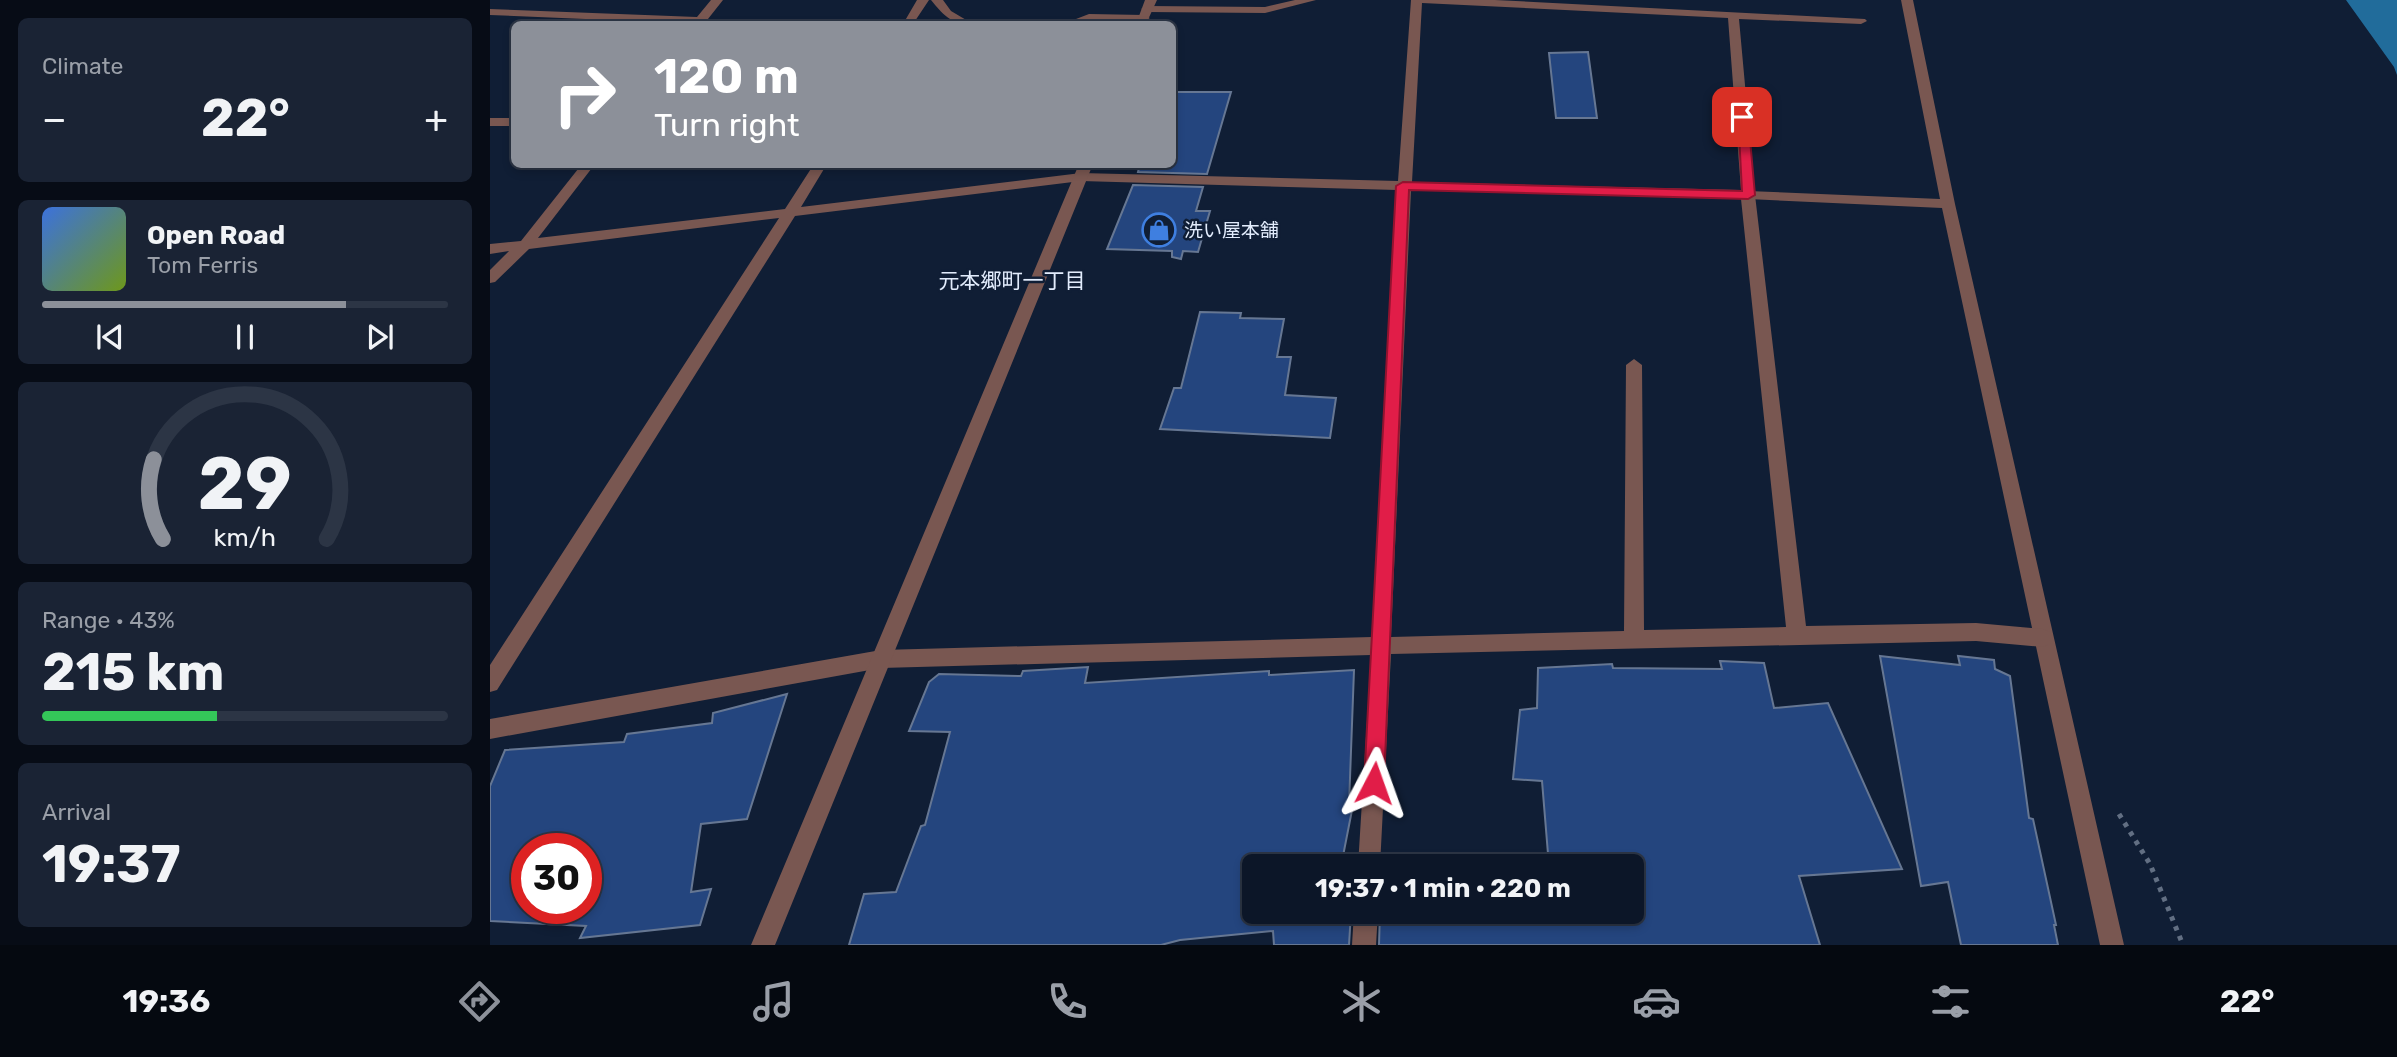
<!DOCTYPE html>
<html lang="en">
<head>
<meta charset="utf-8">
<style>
  :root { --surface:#0c1628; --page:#1a2334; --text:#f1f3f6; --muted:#9a9fa8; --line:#2c3545; --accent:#8c9099 }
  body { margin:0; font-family:Rubik,"Noto Sans JP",sans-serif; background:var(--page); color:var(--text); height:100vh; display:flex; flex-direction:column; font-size:26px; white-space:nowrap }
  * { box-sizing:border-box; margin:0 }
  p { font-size:23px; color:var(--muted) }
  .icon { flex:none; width:38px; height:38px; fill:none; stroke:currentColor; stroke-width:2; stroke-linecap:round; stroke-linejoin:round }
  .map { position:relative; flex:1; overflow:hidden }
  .side { display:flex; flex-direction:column; gap:18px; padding:18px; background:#070c16; width:490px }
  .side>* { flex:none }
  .banner { position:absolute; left:21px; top:21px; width:665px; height:147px; border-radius:10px; box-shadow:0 4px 10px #0003,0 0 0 2px var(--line); background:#8c9099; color:#fff; overflow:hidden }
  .speed { position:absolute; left:21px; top:833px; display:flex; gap:14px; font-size:35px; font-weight:700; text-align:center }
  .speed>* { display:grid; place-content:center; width:91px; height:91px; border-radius:50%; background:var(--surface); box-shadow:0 4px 10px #0003,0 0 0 2px var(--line); line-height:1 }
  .speed .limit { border:10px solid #d22; background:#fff; color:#111 }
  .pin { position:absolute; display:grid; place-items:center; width:60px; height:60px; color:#fff; margin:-30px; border-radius:14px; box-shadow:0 4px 10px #0006 }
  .me { position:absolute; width:77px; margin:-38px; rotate:4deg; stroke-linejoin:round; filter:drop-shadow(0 0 5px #0008) }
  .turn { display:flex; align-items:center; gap:24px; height:147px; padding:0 28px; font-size:32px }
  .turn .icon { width:91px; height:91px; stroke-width:2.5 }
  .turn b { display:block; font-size:49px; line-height:60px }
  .big { font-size:52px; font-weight:700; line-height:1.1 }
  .side .widget { flex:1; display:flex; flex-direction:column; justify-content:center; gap:10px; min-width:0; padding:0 24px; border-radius:10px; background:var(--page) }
  .side .dial { align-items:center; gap:0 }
  .dial svg { height:182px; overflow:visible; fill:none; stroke:var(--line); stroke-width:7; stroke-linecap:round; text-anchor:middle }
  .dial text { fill:var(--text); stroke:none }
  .song { display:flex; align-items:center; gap:21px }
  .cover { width:84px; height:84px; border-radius:10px; background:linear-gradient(135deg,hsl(220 70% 55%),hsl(80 70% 35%)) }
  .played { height:7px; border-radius:4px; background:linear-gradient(90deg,var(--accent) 75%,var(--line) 75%) }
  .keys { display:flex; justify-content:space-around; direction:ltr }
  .heat { display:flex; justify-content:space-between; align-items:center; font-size:38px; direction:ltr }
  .charge { height:10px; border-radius:5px; background:linear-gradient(90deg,#34c759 43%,var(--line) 0) }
  .trip { position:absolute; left:752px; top:854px; width:402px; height:70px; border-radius:10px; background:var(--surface); box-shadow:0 4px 10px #0003,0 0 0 2px var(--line); font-weight:700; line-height:70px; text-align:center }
  .tabs { display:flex; height:112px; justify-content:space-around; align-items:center; background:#050910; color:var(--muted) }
  .tabs .icon { width:49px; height:49px }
  .tabs .active { color:var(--accent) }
  .tabs b { font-size:32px; color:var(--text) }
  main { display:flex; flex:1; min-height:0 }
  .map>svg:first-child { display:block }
  .water { fill:#216c9b }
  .building { fill:#24457e; stroke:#667793; stroke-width:2; fill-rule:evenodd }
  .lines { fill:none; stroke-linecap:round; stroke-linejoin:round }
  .path { stroke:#626f83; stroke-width:5; stroke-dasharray:4.5 6; stroke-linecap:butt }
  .service { fill:#795751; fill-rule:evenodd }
  .minor { fill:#795751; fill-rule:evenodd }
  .tertiary { fill:#795751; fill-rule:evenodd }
  .route { fill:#e11d48; stroke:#92132f; stroke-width:2 }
  .labels { text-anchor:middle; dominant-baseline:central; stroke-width:5; stroke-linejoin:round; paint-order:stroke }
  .poi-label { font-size:19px; fill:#e2ecfc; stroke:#101e35; text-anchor:start }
  .neighbourhood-label { font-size:21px; fill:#e2ecfc; stroke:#101e35 }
</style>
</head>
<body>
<main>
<section class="side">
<div class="widget"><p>Climate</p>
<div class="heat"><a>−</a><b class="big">22°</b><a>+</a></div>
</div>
<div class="widget">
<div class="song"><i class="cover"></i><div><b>Open Road</b><p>Tom Ferris</p></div></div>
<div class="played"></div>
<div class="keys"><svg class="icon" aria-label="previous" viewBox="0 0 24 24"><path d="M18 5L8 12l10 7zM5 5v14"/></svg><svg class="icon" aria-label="pause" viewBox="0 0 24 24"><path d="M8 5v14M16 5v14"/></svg><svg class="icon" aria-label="next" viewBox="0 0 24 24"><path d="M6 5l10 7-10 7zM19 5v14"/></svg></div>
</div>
<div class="widget dial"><svg viewBox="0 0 100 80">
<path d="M14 69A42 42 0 1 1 86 69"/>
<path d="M14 69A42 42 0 0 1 10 34" stroke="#8c9099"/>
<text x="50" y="56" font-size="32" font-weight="700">29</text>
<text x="50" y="72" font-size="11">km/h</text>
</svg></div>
<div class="widget"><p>Range · 43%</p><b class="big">215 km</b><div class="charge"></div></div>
<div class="widget"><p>Arrival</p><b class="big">19:37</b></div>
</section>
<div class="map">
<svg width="1907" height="945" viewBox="0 0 1907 945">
  <rect width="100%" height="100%" fill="#101e35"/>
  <path class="water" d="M1856,0H1907V75L1904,67Z"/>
  <path class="building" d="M1098,52L1107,118H1066L1059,53Z
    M682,92H741L717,174L648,172L650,164H682Z
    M643,185L713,187L706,211H720L708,252L693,251L691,259L682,257V251L617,249Z
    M710,312L751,313L750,318L794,319L787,357H801L795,395L846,398L840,438L670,429L684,388H691Z
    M1390,656L1470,665L1468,656L1504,660L1505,669L1520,676L1539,818L1543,819L1566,925H1564L1568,945H1471L1458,882L1431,886Z
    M1230,661L1274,663L1284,708L1338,703L1412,869L1309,876L1330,945H889L890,912H1143V866H1059L1052,781L1023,779L1030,710L1047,708L1048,668L1122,664L1123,668L1232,669Z
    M598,667L595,683L779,671V675L864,670L859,805H863L853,856H866V866H765V912H861L859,945H784L783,931L690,940L671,945H359L374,894L406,892L431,826L435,825L460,732L419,731L439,682L449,674L531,676L533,671Z
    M297,694L257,819L211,824L201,892L221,889L210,925L90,938L96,926L0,921V786L15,750L134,742L137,734L222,723L223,713ZM37,849H96V908H37Z
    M893,857L953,859V866H893Z"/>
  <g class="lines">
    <path class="path" d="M1629,814L1660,864L1693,945"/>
    <path class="service" d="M441,0H453L461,11L483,24C463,26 453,15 441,0Z
      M1411,0H1423L1465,204L1634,945H1610L1452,208L1258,199L1251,195L1258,191L1450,199Z
      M599,14L654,15L660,18L654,21L600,20L589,24H573Z
      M0,118H24V126H0Z"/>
    <path class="minor" d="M221,0H233L214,24L0,15V9L207,17Z
      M427,0H439L423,24H413Z
      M805,0H826L775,13L657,12L651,9L657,6L775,7Z
      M921,0H1005L1375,19L1377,21L1371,24L1249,19L1265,195L1316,626L1486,623L1553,629L1560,632L1563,638L1560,644L1553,647L1486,641L901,654L890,866H868L881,655L391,668L0,739V719L391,650L882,637L907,190L591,181L305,216L7,690L0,692V665L289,218L39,249L5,282L0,283V270L19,251L0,254V244L31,241L92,164H105L48,238L295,209L324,164H337L311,207L591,173L908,181ZM932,3L1238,18L1251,190L922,182ZM921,190L1251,199L1296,627L1154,630L1152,365L1144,359L1136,365L1134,631L901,637Z
      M864,912H888L886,945H862Z"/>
    <path class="tertiary" d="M655,0H667L656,24H646Z
      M589,164H603L285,945H261Z"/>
  </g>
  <path class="route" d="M1248,115L1258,117L1265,195L1258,199L919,190L894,783L891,790L884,793L877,790L874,783L906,186L913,182L1252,191Z"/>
  <defs>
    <symbol id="shop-ring" viewBox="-11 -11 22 22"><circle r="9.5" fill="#101e35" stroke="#3f7fe0" stroke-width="1.5"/><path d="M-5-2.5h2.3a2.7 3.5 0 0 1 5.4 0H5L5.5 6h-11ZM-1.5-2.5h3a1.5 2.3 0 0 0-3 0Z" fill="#3f7fe0"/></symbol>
  </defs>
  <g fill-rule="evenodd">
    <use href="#shop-ring" x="650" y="211" width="38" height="38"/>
  </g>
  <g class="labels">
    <g class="poi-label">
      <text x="694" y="230">洗い屋本舗</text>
    </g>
    <g class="neighbourhood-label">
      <text x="522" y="280">元本郷町一丁目</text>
    </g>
  </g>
</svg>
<div class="speed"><div class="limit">30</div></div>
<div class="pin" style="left:1252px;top:117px;background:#d93025"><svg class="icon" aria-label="arrive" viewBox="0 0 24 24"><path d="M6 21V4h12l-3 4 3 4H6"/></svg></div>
<svg class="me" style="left:884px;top:783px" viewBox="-20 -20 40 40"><path d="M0-17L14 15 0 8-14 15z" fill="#e11d48" stroke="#fff" stroke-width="4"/></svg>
<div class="trip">19:37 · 1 min · 220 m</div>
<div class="banner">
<div class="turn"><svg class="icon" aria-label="right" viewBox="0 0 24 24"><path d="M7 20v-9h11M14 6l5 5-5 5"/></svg><div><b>120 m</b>Turn right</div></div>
</div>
</div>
</main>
<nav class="tabs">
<b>19:36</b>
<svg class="icon active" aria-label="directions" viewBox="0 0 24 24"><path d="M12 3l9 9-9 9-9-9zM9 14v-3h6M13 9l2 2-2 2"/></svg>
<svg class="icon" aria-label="music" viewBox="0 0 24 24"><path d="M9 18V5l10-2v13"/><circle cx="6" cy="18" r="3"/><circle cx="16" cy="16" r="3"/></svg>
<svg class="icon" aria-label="phone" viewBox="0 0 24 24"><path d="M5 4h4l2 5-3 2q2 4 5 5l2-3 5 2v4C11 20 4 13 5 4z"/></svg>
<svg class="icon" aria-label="climate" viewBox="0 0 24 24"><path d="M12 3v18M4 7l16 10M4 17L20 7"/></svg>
<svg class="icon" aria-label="car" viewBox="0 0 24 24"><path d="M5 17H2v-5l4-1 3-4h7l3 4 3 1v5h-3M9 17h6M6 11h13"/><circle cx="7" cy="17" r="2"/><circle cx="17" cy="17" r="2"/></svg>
<svg class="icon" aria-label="filters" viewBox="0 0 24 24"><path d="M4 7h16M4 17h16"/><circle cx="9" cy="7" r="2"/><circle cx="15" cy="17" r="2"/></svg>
<b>22°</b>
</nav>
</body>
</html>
